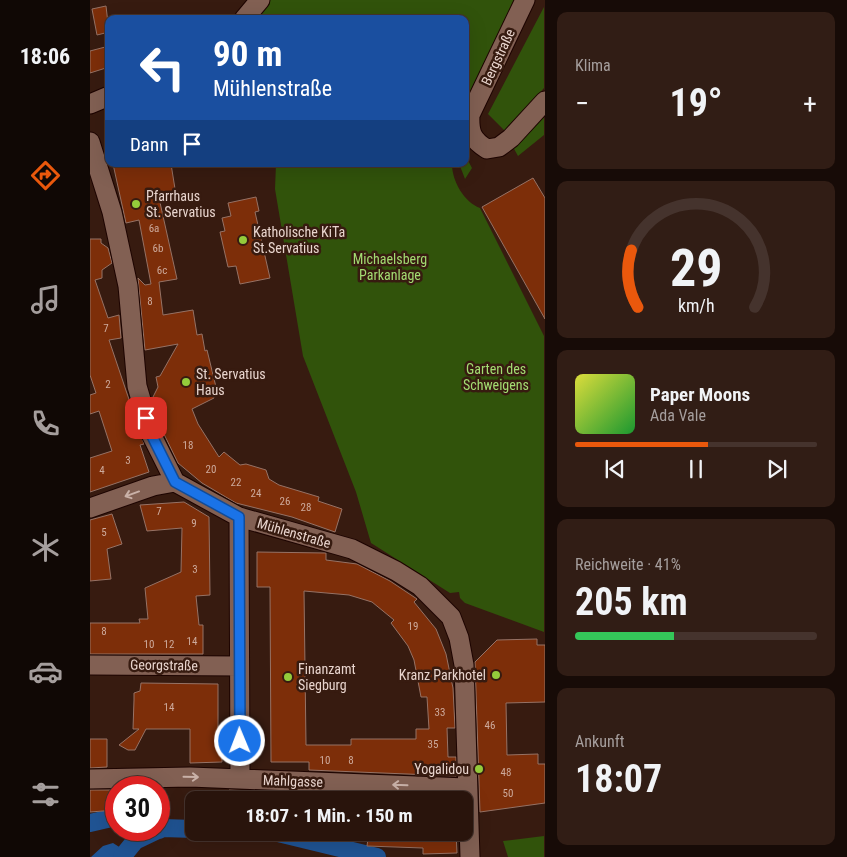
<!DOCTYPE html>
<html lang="de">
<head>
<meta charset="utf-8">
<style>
  :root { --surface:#29140c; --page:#311d15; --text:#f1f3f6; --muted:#a59e9d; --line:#45332d; --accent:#ea580c }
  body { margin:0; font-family:"Roboto Condensed",sans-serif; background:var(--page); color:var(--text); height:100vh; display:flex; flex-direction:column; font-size:19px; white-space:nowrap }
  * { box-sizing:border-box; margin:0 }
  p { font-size:16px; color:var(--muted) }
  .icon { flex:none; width:28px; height:28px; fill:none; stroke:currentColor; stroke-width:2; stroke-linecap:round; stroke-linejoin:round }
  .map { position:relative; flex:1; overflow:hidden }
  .drawer { display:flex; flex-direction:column; gap:12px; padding:12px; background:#170b07; width:302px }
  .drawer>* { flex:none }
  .top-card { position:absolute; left:15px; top:15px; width:364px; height:152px; border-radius:10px; box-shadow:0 5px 20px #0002,0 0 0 1px var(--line); background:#1a4fa0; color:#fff; overflow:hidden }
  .speed { position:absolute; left:15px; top:776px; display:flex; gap:10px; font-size:25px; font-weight:700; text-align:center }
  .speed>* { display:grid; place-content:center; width:65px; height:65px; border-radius:50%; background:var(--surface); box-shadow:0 5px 20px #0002,0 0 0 1px var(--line); line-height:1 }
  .speed .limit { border:8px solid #d22; background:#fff; color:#111 }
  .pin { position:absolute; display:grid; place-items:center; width:42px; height:42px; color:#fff; margin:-21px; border-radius:10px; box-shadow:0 2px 8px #0006 }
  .me { position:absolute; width:55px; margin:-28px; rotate:359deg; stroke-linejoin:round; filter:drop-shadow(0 0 4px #0008) }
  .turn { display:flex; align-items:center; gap:18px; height:105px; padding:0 25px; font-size:22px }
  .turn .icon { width:65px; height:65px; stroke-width:2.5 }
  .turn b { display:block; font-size:35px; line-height:42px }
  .then { display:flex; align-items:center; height:48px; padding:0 25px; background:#0003; gap:10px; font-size:19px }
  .big { font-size:38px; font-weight:700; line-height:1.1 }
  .drawer .tile { flex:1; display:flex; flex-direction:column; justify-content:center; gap:8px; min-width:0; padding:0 18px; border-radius:10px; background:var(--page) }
  .drawer .dial { align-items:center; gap:0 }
  .dial svg { height:130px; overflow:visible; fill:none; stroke:var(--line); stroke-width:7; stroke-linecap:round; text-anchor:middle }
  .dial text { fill:var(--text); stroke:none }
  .song { display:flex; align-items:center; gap:15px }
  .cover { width:60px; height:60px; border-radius:8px; background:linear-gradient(135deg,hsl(60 70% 55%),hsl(130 70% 35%)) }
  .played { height:5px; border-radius:2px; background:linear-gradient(90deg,var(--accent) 55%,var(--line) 55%) }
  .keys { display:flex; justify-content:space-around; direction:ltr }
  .heat { display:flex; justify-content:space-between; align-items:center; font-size:28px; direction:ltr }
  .charge { height:8px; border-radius:4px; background:linear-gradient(90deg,#34c759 41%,var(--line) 0) }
  .trip { position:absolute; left:95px; top:791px; width:288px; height:50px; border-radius:10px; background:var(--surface); box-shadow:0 5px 20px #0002,0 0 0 1px var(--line); font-weight:700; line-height:50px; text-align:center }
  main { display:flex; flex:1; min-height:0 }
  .tabs { display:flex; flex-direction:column; width:90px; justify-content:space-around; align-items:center; background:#100805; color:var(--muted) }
  .tabs .icon { width:35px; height:35px }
  .tabs .selected { color:var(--accent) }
  .tabs b { font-size:22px; color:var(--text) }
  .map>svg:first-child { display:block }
  .green { fill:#31530b }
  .water { fill:#205494 }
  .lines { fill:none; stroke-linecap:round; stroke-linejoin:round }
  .canal { stroke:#205494; stroke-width:18 }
  .building { fill:#7d2e09; stroke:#967265; fill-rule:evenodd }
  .street-casing { stroke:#1d0400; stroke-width:21 }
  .street { stroke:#826053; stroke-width:19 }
  .oneway { stroke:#c9b1a8 }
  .route-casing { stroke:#114b97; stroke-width:12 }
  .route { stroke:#1a73e8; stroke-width:9 }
  .poi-dot { fill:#94cc3b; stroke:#371b10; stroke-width:2 }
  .labels { text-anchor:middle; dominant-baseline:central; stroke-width:5; stroke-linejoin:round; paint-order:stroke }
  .number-label { font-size:11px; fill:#cdaa9c }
  .street-label { font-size:14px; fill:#e8d4cd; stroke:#371b10 }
  .poi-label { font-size:14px; fill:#e8d4cd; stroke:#371b10; text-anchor:start }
  .park-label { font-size:14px; fill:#a3dc72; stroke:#371b10 }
</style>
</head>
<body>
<main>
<nav class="tabs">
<b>18:06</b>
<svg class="icon selected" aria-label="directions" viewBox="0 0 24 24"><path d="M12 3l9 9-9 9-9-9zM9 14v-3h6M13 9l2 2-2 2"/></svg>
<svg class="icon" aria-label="music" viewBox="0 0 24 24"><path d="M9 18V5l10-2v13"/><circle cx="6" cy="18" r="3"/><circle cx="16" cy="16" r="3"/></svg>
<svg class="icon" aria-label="phone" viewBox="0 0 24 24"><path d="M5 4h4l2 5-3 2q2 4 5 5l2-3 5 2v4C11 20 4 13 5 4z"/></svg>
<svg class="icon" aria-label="climate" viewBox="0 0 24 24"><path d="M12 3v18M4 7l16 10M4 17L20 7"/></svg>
<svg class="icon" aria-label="car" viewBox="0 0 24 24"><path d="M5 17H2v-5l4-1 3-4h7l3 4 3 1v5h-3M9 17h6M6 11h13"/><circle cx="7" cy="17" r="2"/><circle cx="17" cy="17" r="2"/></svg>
<svg class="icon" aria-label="filters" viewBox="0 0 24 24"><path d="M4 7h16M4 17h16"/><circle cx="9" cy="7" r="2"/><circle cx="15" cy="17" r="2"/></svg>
</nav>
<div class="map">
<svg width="455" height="857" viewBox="0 0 455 857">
  <rect width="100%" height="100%" fill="#371b10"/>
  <path class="green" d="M176,0H431L375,108V19H159Z
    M454,7V88L415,131L398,114Z
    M454,112V135L428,156L423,147Z
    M375,155L382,168L375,179L370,166V164H375Z
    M186,164H362C362,181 374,202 390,208L454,336V632L375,603L370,598L369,592L360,593L281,543L266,492L213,356L185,189Z
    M454,836V857H418L413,841Z"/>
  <path class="water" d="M39,842L46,848L41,857H1L13,846L23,843L34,850Z"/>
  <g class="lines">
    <path class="canal" d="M0,823L26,817
      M69,830L73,828L104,829
      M184,832L287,857
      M32,857L45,841L68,830"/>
  </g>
  <path class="building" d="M16,6L19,32L7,35L2,9Z
    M19,46V67L0,73V51Z
    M23,164H81L86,195L69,198L87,279L69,282L73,315L103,310L107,335L112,334L115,351L117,350L126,387L121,388L124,398L102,409L108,424L129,457L134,452L150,465L156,464L176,470L179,479L189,485L229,497L228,501L252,509L245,532L202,517L146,503L112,483L88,463L72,430L62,399L68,387L66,377L70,376L88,344L55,350L48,278L55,285L61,284L49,220L36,223Z
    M443,178L455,198V319L392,207Z
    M166,197L169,211L165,212L180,278L150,284L146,266L138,267L130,232L135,231L132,218L141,216L138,203Z
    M0,239H11V243L18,248L22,263L12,270V278L5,280L18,318L29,315L31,338L19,340L54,444L50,445L59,472L0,492V458L22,451L9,411L0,414V395L6,393L0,375Z
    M94,502L119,517L120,595L106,596L109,625H113V654H0V623H50L49,619H58L55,588L91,572L92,528L57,531L50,505Z
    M22,514L32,544L17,549L21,579L0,581V520Z
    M167,552L236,553V560L267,564L300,581L327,599L324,602L346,629L356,654L363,688L365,728H357L358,757H366V776L219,770V762H181L180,587H167ZM214,591L259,595L282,602L304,620L301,623L318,646L324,660L331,697H337L339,729H326V739H261V745H216Z
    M447,639V645H455V702L416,703L417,755L448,754V764H455V803L390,812L385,662L407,640Z
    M51,683L128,684V743H132V762L100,763V729H56L45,750H38L29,745L49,729H43L44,700V693L50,691Z
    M0,739H17V767L0,768Z
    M0,790H26V810L0,812Z
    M139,790L367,799V800H200L169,797L168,800H150V795L139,794Z
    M279,832H366L367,853L333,854V848L277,846Z"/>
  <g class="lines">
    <defs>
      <path id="street" d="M435,0L380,115C379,132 382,140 397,149L409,147L421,138L455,101
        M154,19L170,0
        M0,104L19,96
        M0,142L22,212L38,286L47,386L61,434L85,482L149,517L262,549L306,571L330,586L361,617L369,638L374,665L380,857
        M0,508L63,486L85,482
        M149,517L150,779
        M0,665L149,666
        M0,779L100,777L376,788"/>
    </defs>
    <use href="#street" class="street-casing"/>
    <use href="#street" class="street"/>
  </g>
  <defs><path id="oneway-shaft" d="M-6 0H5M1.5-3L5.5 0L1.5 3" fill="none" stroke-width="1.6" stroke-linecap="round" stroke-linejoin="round" transform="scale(1.25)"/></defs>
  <g class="oneway">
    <use href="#oneway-shaft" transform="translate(42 494) rotate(160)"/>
    <use href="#oneway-shaft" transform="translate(101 777) rotate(1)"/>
    <use href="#oneway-shaft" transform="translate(310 785) rotate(-178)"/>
  </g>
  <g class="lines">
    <defs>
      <path id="route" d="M56,418L61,434L85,482L149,517L150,741"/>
    </defs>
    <use href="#route" class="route-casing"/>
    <use href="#route" class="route"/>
  </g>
  <g class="poi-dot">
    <circle cx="46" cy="204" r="5"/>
    <circle cx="153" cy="240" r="5"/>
    <circle cx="96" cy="382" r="5"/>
    <circle cx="406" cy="675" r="5"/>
    <circle cx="198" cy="677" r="5"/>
    <circle cx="389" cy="769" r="5"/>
  </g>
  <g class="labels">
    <g class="number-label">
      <text x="64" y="228">6a</text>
      <text x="68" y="248">6b</text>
      <text x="72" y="270">6c</text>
      <text x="60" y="301">8</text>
      <text x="16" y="328">7</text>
      <text x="18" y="384">2</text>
      <text x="98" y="445">18</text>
      <text x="38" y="460">3</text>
      <text x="121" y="469">20</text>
      <text x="12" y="470">4</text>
      <text x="146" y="482">22</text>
      <text x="166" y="493">24</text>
      <text x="195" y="501">26</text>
      <text x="216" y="507">28</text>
      <text x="69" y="511">7</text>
      <text x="104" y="523">9</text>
      <text x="14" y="532">5</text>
      <text x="105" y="569">3</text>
      <text x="323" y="626">19</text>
      <text x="14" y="631">8</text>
      <text x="102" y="641">14</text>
      <text x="59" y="644">10</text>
      <text x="79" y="644">12</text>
      <text x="79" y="707">14</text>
      <text x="350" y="712">33</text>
      <text x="400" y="725">46</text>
      <text x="343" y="744">35</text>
      <text x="235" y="760">10</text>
      <text x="261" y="760">8</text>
      <text x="416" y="772">48</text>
      <text x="418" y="793">50</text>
    </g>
    <g class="street-label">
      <text transform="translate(408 57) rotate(-65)">Bergstraße</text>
      <text transform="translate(204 533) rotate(16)">Mühlenstraße</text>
      <text transform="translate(74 665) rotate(1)">Georgstraße</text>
      <text transform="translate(203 781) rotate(2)">Mahlgasse</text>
    </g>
    <g class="poi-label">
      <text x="56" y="196">Pfarrhaus<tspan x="56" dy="16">St. Servatius</tspan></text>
      <text x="163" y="232">Katholische KiTa<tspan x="163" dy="16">St.Servatius</tspan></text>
      <text x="106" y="374">St. Servatius<tspan x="106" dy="16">Haus</tspan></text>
      <text x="208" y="669">Finanzamt<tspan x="208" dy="16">Siegburg</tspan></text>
      <text x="396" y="675" text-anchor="end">Kranz Parkhotel</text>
      <text x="379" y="769" text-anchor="end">Yogalidou</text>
    </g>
    <g class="park-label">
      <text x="300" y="259">Michaelsberg<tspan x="300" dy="16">Parkanlage</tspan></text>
      <text x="406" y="369">Garten des<tspan x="406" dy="16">Schweigens</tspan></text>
    </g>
  </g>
</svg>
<div class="speed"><div class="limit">30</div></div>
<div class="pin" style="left:56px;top:418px;background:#d93025"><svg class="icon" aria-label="arrive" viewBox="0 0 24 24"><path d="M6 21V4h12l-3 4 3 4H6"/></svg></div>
<svg class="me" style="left:150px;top:741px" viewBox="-20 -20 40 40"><circle r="17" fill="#1a73e8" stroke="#fff" stroke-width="3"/><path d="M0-11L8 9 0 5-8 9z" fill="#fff"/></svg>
<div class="trip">18:07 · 1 Min. · 150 m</div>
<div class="top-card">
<div class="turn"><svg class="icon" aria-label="left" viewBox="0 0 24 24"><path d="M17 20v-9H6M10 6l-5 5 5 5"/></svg><div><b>90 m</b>Mühlenstraße</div></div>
<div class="then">Dann<svg class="icon" aria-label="arrive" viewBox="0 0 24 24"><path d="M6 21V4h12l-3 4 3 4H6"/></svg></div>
</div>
</div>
<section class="drawer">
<div class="tile"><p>Klima</p>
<div class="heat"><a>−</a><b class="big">19°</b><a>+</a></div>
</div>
<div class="tile dial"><svg viewBox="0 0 100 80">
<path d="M14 69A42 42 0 1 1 86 69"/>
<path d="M14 69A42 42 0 0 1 10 34" stroke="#ea580c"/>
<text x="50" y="56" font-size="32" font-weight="700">29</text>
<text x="50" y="72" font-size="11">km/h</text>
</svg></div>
<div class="tile">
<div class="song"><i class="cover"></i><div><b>Paper Moons</b><p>Ada Vale</p></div></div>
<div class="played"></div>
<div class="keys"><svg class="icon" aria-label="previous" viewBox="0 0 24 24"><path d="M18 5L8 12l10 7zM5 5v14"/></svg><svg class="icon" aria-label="pause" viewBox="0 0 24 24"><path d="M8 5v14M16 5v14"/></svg><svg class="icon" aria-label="next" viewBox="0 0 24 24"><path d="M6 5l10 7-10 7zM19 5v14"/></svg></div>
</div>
<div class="tile"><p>Reichweite · 41%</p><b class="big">205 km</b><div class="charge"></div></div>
<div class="tile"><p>Ankunft</p><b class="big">18:07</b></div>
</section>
</main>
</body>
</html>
